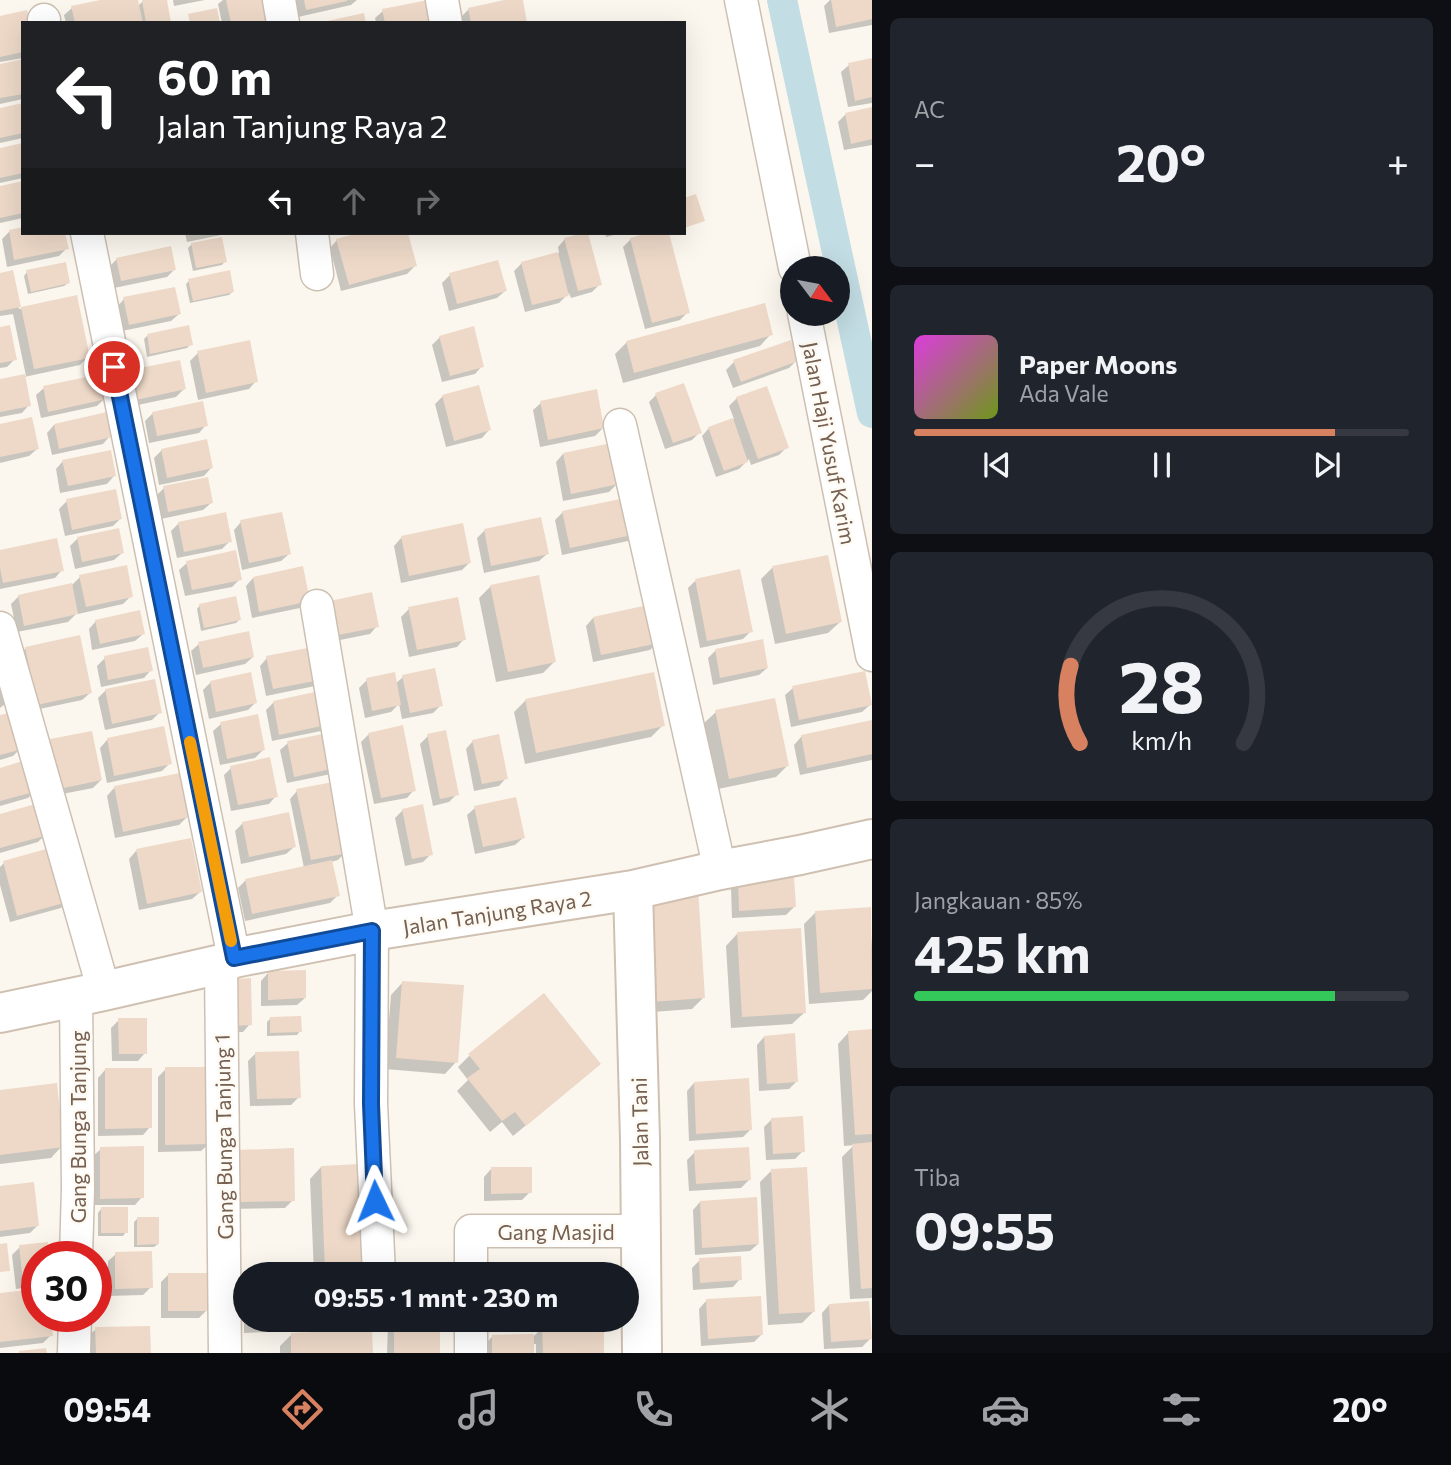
<!DOCTYPE html>
<html lang="id">
<head>
<meta charset="utf-8">
<style>
  :root { --surface:#171b24; --page:#20242c; --text:#f1f3f6; --muted:#9ea1a6; --line:#363941; --accent:#d88160 }
  body { margin:0; font-family:Commissioner,sans-serif; background:var(--page); color:var(--text); height:100vh; display:flex; flex-direction:column; font-size:26px; white-space:nowrap }
  * { box-sizing:border-box; margin:0 }
  p { font-size:23px; color:var(--muted) }
  .icon { flex:none; width:38px; height:38px; fill:none; stroke:currentColor; stroke-width:2; stroke-linecap:round; stroke-linejoin:round }
  .map { position:relative; flex:1; overflow:hidden }
  .panel { display:flex; flex-direction:column; gap:18px; padding:18px; background:#0d0f14; width:579px }
  .panel>* { flex:none }
  .hud { position:absolute; left:21px; top:21px; width:665px; height:214px; border-radius:0px; box-shadow:0 7px 28px #0002; background:#202124; color:#fff; overflow:hidden }
  .needle { width:46px; rotate:122deg }
  .controls { position:absolute; left:780px; top:256px; display:grid; gap:14px }
  .controls a { display:grid; place-items:center; width:70px; height:70px; border-radius:50%; background:var(--surface); box-shadow:0 7px 28px #0002; font-size:35px }
  .speed { position:absolute; left:21px; top:1241px; display:flex; gap:14px; font-size:35px; font-weight:700; text-align:center }
  .speed>* { display:grid; place-content:center; width:91px; height:91px; border-radius:50%; background:var(--surface); box-shadow:0 7px 28px #0002; line-height:1 }
  .speed .limit { border:10px solid #d22; background:#fff; color:#111 }
  .pin { position:absolute; display:grid; place-items:center; width:60px; height:60px; color:#fff; margin:-30px; border:4px solid #fff; border-radius:50%; box-shadow:0 2px 7px #0007 }
  .me { position:absolute; width:77px; margin:-38px; rotate:358deg; stroke-linejoin:round; filter:drop-shadow(0 0 5px #0008) }
  .turn { display:flex; align-items:center; gap:24px; height:147px; padding:0 21px; font-size:32px }
  .turn .icon { width:91px; height:91px; stroke-width:2.5 }
  .turn b { display:block; font-size:49px; line-height:60px }
  .lanes { display:flex; align-items:center; height:66px; padding:0 21px; background:#0003; justify-content:center; gap:35px; direction:ltr }
  .lanes .off { opacity:.35 }
  .big { font-size:52px; font-weight:700; line-height:1.1 }
  .panel .card { flex:1; display:flex; flex-direction:column; justify-content:center; gap:10px; min-width:0; padding:0 24px; border-radius:10px; background:var(--page) }
  .panel .dial { align-items:center; gap:0 }
  .dial svg { height:182px; overflow:visible; fill:none; stroke:var(--line); stroke-width:7; stroke-linecap:round; text-anchor:middle }
  .dial text { fill:var(--text); stroke:none }
  .song { display:flex; align-items:center; gap:21px }
  .cover { width:84px; height:84px; border-radius:10px; background:linear-gradient(135deg,hsl(300 70% 55%),hsl(80 70% 35%)) }
  .played { height:7px; border-radius:4px; background:linear-gradient(90deg,var(--accent) 85%,var(--line) 85%) }
  .keys { display:flex; justify-content:space-around; direction:ltr }
  .heat { display:flex; justify-content:space-between; align-items:center; font-size:38px; direction:ltr }
  .charge { height:10px; border-radius:5px; background:linear-gradient(90deg,#34c759 85%,var(--line) 0) }
  .trip { position:absolute; left:233px; top:1262px; width:406px; height:70px; border-radius:35px; background:var(--surface); box-shadow:0 7px 28px #0002; font-weight:700; line-height:70px; text-align:center }
  .tabs { display:flex; height:112px; justify-content:space-around; align-items:center; background:#090b0e; color:var(--muted) }
  .tabs .icon { width:49px; height:49px }
  .tabs .current { color:var(--accent) }
  .tabs b { font-size:32px; color:var(--text) }
  main { display:flex; flex:1; min-height:0 }
  .map>svg:first-child { display:block }
  .shadow { fill:#0003 }
  .lines { fill:none; stroke-linecap:round; stroke-linejoin:round }
  .canal { stroke:#c3dde4; stroke-width:30 }
  .building { fill:#eed9c8 }
  .street-casing { stroke:#cdc0b3; stroke-width:35 }
  .secondary-casing { stroke:#cfc0b1; stroke-width:42 }
  .street { stroke:#fff; stroke-width:32 }
  .secondary { stroke:#fff; stroke-width:38 }
  .route-casing { stroke:#114b97; stroke-width:18 }
  .route { stroke:#1a73e8; stroke-width:12 }
  .slow { stroke:#f59e0b; stroke-width:12 }
  .labels { text-anchor:middle; dominant-baseline:central; stroke-width:5; stroke-linejoin:round; paint-order:stroke }
  .street-label { font-size:21px; fill:#756051; stroke:#fefaf4 }
</style>
</head>
<body>
<main>
<div class="map">
<svg width="872" height="1353" viewBox="0 0 872 1353">
  <rect width="100%" height="100%" fill="#fbf7ee"/>
  <path class="shadow" d="M109,0H137L138,6L143,1L165,0L169,23H66L64,15L72,8Z
    M173,0H205L174,6Z
    M223,0H268L271,23H222L218,4Z
    M295,0H357L351,5L298,17Z
    M513,0H521L526,23H462L461,17L469,9Z
    M830,0H872V25L829,33L824,6Z
    M383,11L430,23H376L375,18Z
    M0,17L23,23V58L0,62Z
    M872,60V103L848,107L841,72L849,65Z
    M23,61V99L0,104V66Z
    M23,105V138L0,143V110Z
    M872,109V145L844,150L838,122L846,114Z
    M23,145V178L0,183V149Z
    M23,183V218L0,223V188Z
    M9,232L64,233L67,248L59,256L7,267L2,239Z
    M185,233H231L187,242Z
    M365,233H406L415,266L407,274L341,291L330,248L337,240Z
    M605,233H622L606,237Z
    M654,233H667L688,312L680,320L645,329L623,247L631,239Z
    M565,239L600,284L592,292L571,298L569,293L559,303L525,312L514,271L522,263L559,253L558,247Z
    M192,244L225,261L222,265L193,271L188,248Z
    M117,259L175,269L167,277L114,288L109,267Z
    M12,272L19,309L75,297L88,357L80,365L24,377L29,405L22,413L0,417V381L26,376L13,314L0,316V275Z
    M27,272L68,283L64,286L28,294L24,276Z
    M450,275L505,291L497,298L449,311L442,283Z
    M189,281L232,292L229,295L190,303L186,284Z
    M124,299L179,314L171,321L122,331L117,307Z
    M0,329L15,359L7,367L0,368Z
    M771,334L760,346L623,383L615,354L627,342Z
    M147,336L191,344L187,348L147,357L144,339Z
    M440,337L482,366L475,374L442,382L432,345Z
    M198,353L256,381L249,389L198,400L190,361Z
    M796,361L789,368L733,388L726,370L734,362Z
    M123,380L184,389L176,397L128,407Z
    M44,388L104,399L97,406L41,418L36,395Z
    M656,395L700,432L692,440L665,449L649,402Z
    M443,396L489,430L482,438L446,447L435,404Z
    M737,398L787,447L779,455L751,465L749,459L739,469L716,477L702,436L709,428L734,419L729,406Z
    M541,403L603,428L595,436L540,447L533,410Z
    M153,413L206,425L199,433L149,443L145,421Z
    M54,425L110,436L103,444L52,455L47,433Z
    M0,426L37,449L29,456L0,463Z
    M162,450L211,468L204,476L159,485L154,458Z
    M563,454L617,484L609,492L563,501L556,462Z
    M63,461L114,476L107,484L60,493L56,469Z
    M164,488L211,503L203,510L161,519L156,496Z
    M67,501L120,519L113,526L65,536L59,509Z
    M563,512L635,534L628,541L562,555L555,520Z
    M241,522L289,554L281,561L242,570L234,530Z
    M179,523L230,541L222,549L177,558L171,531Z
    M484,531L547,554L539,561L484,573L477,538Z
    M401,538L469,563L462,570L401,583L394,546Z
    M77,539L122,553L114,560L75,569L70,546Z
    M0,552L62,570L55,578L0,589Z
    M187,563L240,579L232,587L185,596L179,570Z
    M773,567L840,622L828,633L775,644L761,579Z
    M80,577L131,596L123,604L78,614V612L68,622L17,632L11,604L19,596L72,585Z
    M253,578L308,600L300,608L252,618L246,586Z
    M695,581L751,631L743,639L700,648L688,588Z
    M491,586L555,661L543,673L496,682L479,598Z
    M200,605L239,620L236,623L201,631L197,609Z
    M409,609L464,639L457,647L409,657L401,617Z
    M324,611L377,626L370,634L330,642Z
    M593,618L658,642L650,650L593,662L586,626Z
    M96,621L143,634L135,641L92,650L89,629Z
    M199,644L253,657L245,664L196,675L191,651Z
    M26,648L90,693L82,700L30,711L18,656Z
    M316,648L315,686L266,696L260,666L267,658Z
    M715,651L767,668L759,675L713,685L708,658Z
    M105,658L151,670L144,678L101,687L97,666Z
    M0,669L10,700L0,708Z
    M403,677L441,705L433,713L402,719L399,704L391,712L365,718L359,688L367,680L395,684Z
    M211,682L255,703L248,710L209,719L203,690Z
    M793,688L870,705L862,712L791,727L785,695Z
    M106,690L160,712L152,720L105,730L98,698Z
    M526,700L663,725L651,737L525,764L514,712Z
    M274,702L329,723L321,731L272,741L266,710Z
    M716,712L787,766L776,777L718,789L704,723Z
    M0,717L21,748L13,756L0,760Z
    M872,722V760L800,775L794,745L801,737Z
    M221,724L263,750L255,758L220,765L213,731Z
    M332,734L331,774L287,783L280,750L288,743Z
    M369,734L414,790L407,798L374,804L361,742Z
    M428,736L457,794L449,802L433,806L420,744Z
    M107,740L170,763L162,771L107,783L100,748Z
    M50,741L101,780L93,788L52,796L43,749Z
    M473,741L506,778L499,786L474,791L466,749Z
    M231,768L276,796L269,804L231,811L224,775Z
    M0,769L36,790L28,798L0,806Z
    M114,788L187,817L179,825L115,838L107,796Z
    M297,791L346,852L338,860L331,862L338,895L330,903L245,921L238,888L246,880L304,868L290,799Z
    M475,808L523,838L515,845L475,854L467,815Z
    M403,810L431,854L423,862L405,866L395,818Z
    M0,816L46,834L38,842L0,853Z
    M243,823L294,847L286,854L241,864L235,831Z
    M136,851L200,892L192,899L139,910L129,859Z
    M4,863L69,900L61,908L10,922L0,885V867Z
    M739,881L794,907L786,915L732,918L731,889Z
    M634,905L703,998L692,1009L640,1013Z
    M869,909L872,948V991L863,1000L809,1004L804,924L816,912Z
    M737,934L804,1013L792,1024L731,1028L726,946Z
    M268,973L305,998L297,1005L261,1006V981Z
    M249,980L250,1024L243,1032L224,1033Z
    M402,983L456,1062L445,1074L385,1069L391,995Z
    M271,1018L300,1031L297,1035L267,1036V1022Z
    M119,1020L145,1053L138,1061H112L111,1028Z
    M872,1031V1298L850,1299L842,1157L854,1145L844,1146L838,1044L849,1032Z
    M764,1037L796,1082L789,1089L759,1091L757,1045Z
    M256,1053L299,1097L291,1105L250,1106L248,1061Z
    M469,1056L599,1064L587,1075L513,1136L502,1122L490,1132L457,1091L468,1080L458,1067Z
    M166,1069L209,1144L201,1151L158,1152V1077Z
    M105,1070L150,1127L143,1135L98,1136V1078Z
    M694,1083L750,1130L743,1137L689,1141L687,1091Z
    M0,1092L62,1146L51,1158L0,1164Z
    M771,1120L803,1151L795,1159L766,1160L764,1127Z
    M101,1149L142,1197L135,1205H93V1156Z
    M695,1152L749,1180L741,1188L689,1191L687,1160Z
    M230,1160L293,1200L285,1208L231,1209Z
    M321,1167L363,1274H314L310,1179Z
    M491,1169L530,1192L522,1200L484,1201V1177Z
    M771,1171L814,1311L802,1323L768,1325L760,1182Z
    M0,1188L37,1226L30,1233L0,1237Z
    M700,1202L758,1244L750,1251L695,1255L693,1210Z
    M101,1209L126,1232L123,1236H98V1213Z
    M137,1219L158,1244L154,1247H134V1222Z
    M46,1244L48,1256H37V1286L16,1289L12,1255L20,1247Z
    M116,1254L151,1287L143,1295L108,1296V1261Z
    M700,1260L740,1279L733,1287L693,1290L692,1268Z
    M547,1265L608,1274H539Z
    M168,1275L207,1310L199,1318H161V1282Z
    M245,1278V1320H302V1324L294,1331L244,1333L243,1280Z
    M0,1295L37,1316H49L51,1335L43,1343L0,1348Z
    M706,1301L761,1335L754,1342L701,1346L699,1309Z
    M829,1305L870,1339L862,1347L824,1349L822,1313Z
    M394,1320H438V1353H387L388,1326Z
    M543,1327L603,1353H536V1344H532V1353H485V1344L493,1336L532,1338Z
    M96,1329L149,1353H88V1336Z
    M291,1335L372,1353H280V1346Z"/>
  <g class="lines">
    <path class="canal" d="M782,0L872,413"/>
  </g>
  <path class="building" d="M100,0H138L143,23H75L71,6Z
    M142,0H167L171,23H146Z
    M226,0H270V23H231Z
    M304,0H347V1L306,10Z
    M428,0L432,23H385L382,9Z
    M504,0H523L527,23H471L468,8Z
    M831,0H872V19L836,27Z
    M217,8L220,23H190L188,14Z
    M27,10L30,23H23V52L0,57V16Z
    M364,13L366,23H323V22Z
    M872,58V97L855,101L848,63Z
    M23,59V94L0,98V64Z
    M23,103V133L0,138V108Z
    M872,107V139L851,144L845,113Z
    M23,143V173L0,178V148Z
    M23,181V213L0,218V186Z
    M696,194L705,221L684,228V198Z
    M23,227V233H65L69,249L14,260L9,230Z
    M358,233H408L417,266L349,285L336,239Z
    M583,233H588L602,285L578,291L564,238Z
    M648,233H669L690,313L652,323L630,238Z
    M222,237L227,262L196,268L191,243Z
    M171,246L176,270L121,281L116,258Z
    M558,252L569,296L532,305L521,262Z
    M498,260L507,291L457,304L449,273Z
    M66,262L70,283L31,292L26,270Z
    M13,270L21,307L77,295L90,358L34,369L21,307L0,311V273Z
    M230,270L234,292L193,301L188,279Z
    M175,287L181,314L129,325L123,297Z
    M765,303L773,335L634,373L626,341Z
    M10,325L17,360L0,363V327Z
    M189,325L193,345L150,354L147,334Z
    M474,326L484,367L450,376L439,336Z
    M250,340L258,382L206,393L197,351Z
    M791,340L798,361L741,382L733,360Z
    M180,360L186,389L136,400L130,370Z
    M25,374L31,406L0,412V379Z
    M101,374L106,399L48,412L43,386Z
    M684,383L702,433L673,443L655,393Z
    M479,385L491,430L454,441L442,395Z
    M767,386L789,448L758,459L736,397Z
    M597,389L604,428L548,440L540,401Z
    M203,401L208,426L157,436L152,412Z
    M107,412L112,437L59,449L54,424Z
    M32,417L39,449L0,457V424Z
    M733,418L748,462L724,471L708,427Z
    M207,439L213,468L167,478L161,449Z
    M611,443L619,484L571,494L563,453Z
    M111,450L116,476L68,486L62,460Z
    M208,477L213,503L168,512L163,486Z
    M116,489L122,519L72,530L66,499Z
    M630,497L637,534L570,548L562,511Z
    M226,512L232,542L184,552L178,522Z
    M282,512L291,554L249,563L240,520Z
    M541,517L549,554L491,566L484,529Z
    M463,523L471,563L409,576L401,536Z
    M119,528L124,553L82,562L77,537Z
    M57,538L64,571L3,583L0,568V550Z
    M236,550L242,580L192,590L186,561Z
    M828,555L842,622L786,634L772,566Z
    M127,565L133,597L86,607L79,575Z
    M303,566L310,601L259,612L253,577Z
    M740,569L753,632L707,641L695,579Z
    M539,575L556,662L508,672L490,585Z
    M72,583L78,614L24,626L18,595Z
    M372,592L379,627L338,635L330,601Z
    M236,596L241,620L204,628L199,604Z
    M458,597L466,640L417,650L408,607Z
    M652,604L659,643L601,655L593,617Z
    M140,610L145,634L100,644L95,620Z
    M249,631L254,657L203,668L198,642Z
    M80,635L92,693L37,705L25,647Z
    M763,639L768,668L720,678L715,649Z
    M318,646L325,679L273,689L266,656Z
    M148,647L153,671L108,680L104,656Z
    M435,668L443,706L410,713L402,675Z
    M865,671L872,705L799,720L792,686Z
    M251,672L257,703L216,712L210,681Z
    M395,672L401,705L372,711L366,678Z
    M654,672L665,726L536,753L525,699Z
    M155,679L162,713L112,724L105,689Z
    M324,690L331,724L279,735L273,701Z
    M775,698L789,766L729,779L715,710Z
    M13,712L23,749L0,755V715Z
    M258,714L265,750L227,759L220,722Z
    M872,720V754L807,768L801,735Z
    M403,725L416,791L381,798L368,733Z
    M164,726L172,764L114,776L107,738Z
    M446,730L459,795L440,799L427,734Z
    M92,731L102,780L59,789L50,739Z
    M333,732L340,767L294,777L287,741Z
    M499,734L508,779L482,784L472,740Z
    M270,757L278,797L238,805L230,766Z
    M29,759L38,791L0,801V768Z
    M180,773L189,817L123,832L114,786Z
    M333,782L348,853L311,860L296,789Z
    M516,797L525,838L483,847L474,806Z
    M39,803L48,835L0,848V814Z
    M423,804L433,855L412,859L402,809Z
    M289,812L296,847L249,857L242,822Z
    M191,838L202,892L147,904L136,849Z
    M57,846L71,901L17,916L3,861Z
    M332,860L340,896L252,914L245,879Z
    M794,876L796,907L739,911L738,879Z
    M698,888L705,998L651,1002L645,892Z
    M871,907L872,989L820,993L815,911Z
    M801,928L806,1013L742,1017L737,932Z
    M306,970V998L268,1000V971Z
    M251,978L252,1025L231,1026L230,979Z
    M402,981L464,985L458,1063L396,1058Z
    M544,993L601,1064L526,1126L515,1112L502,1121L467,1078L480,1069L468,1054Z
    M301,1016L302,1032L270,1033V1017Z
    M118,1018H147V1054H119Z
    M872,1029V1134L855,1135L848,1031Z
    M795,1033L798,1082L767,1084L764,1036Z
    M299,1051L301,1098L257,1099L255,1052Z
    M165,1067H210V1144L165,1145Z
    M105,1068H152V1128L105,1129Z
    M749,1078L752,1130L696,1134L694,1082Z
    M57,1083L64,1147L0,1155V1090Z
    M803,1116L805,1152L773,1154L771,1118Z
    M872,1142V1288L861,1289L852,1144Z
    M144,1146V1198L100,1199V1147Z
    M749,1147L751,1180L696,1184L694,1150Z
    M294,1148L295,1201L238,1202L237,1150Z
    M360,1164L365,1274H325L321,1166Z
    M491,1167H532V1193L491,1194Z
    M807,1167L815,1312L779,1314L771,1169Z
    M34,1182L39,1226L0,1231V1186Z
    M757,1197L759,1244L702,1248L700,1201Z
    M101,1207H128V1233H101Z
    M137,1217H159V1244L137,1245Z
    M48,1242L49,1256H37V1280L23,1282L19,1245Z
    M7,1243L10,1271L0,1272V1244Z
    M152,1251L153,1288L115,1289V1252Z
    M741,1256L742,1280L700,1283L699,1258Z
    M609,1263V1274H546V1264Z
    M303,1269V1274H250V1271Z
    M168,1273H208L209,1311H168Z
    M37,1289V1316H51L53,1336L0,1342V1293Z
    M761,1296L763,1335L708,1339L706,1299Z
    M869,1301L872,1339L831,1342L829,1304Z
    M251,1320H304V1324L251,1326Z
    M394,1320H440V1353H394Z
    M604,1325V1353H543L542,1326Z
    M150,1326L151,1353H96L95,1327Z
    M372,1329L373,1353H291V1333Z
    M534,1334V1353H492V1335Z
    M46,1348L47,1353H19V1351Z"/>
  <g class="lines">
    <defs>
      <path id="street" d="M279,0L283,23
        M442,0L446,23
        M741,0L795,268
        M44,20V23
        M87,233L234,958
        M312,233L317,274
        M804,313L872,655
        M620,425L720,870
        M317,606L372,931L371,1104L379,1274
        M0,628L104,991
        M221,964L225,1353
        M76,1256L78,1189L76,997
        M471,1274V1231H641
        M74,1353L75,1316
        M471,1353V1320"/>
      <path id="secondary" d="M633,890L640,1139L642,1353
        M0,1013L104,991L221,964L234,958L372,931L633,890L720,870L800,855L872,839"/>
    </defs>
    <use href="#street" class="street-casing"/>
    <use href="#secondary" class="secondary-casing"/>
    <use href="#street" class="street"/>
    <use href="#secondary" class="secondary"/>
  </g>
  <g class="lines">
    <defs>
      <path id="route" d="M114,367L234,958L372,931L371,1104L375,1201"/>
    </defs>
    <use href="#route" class="route-casing"/>
    <use href="#route" class="route"/>
    <path class="slow" d="M190,742L231,941"/>
  </g>
  <g class="labels">
    <g class="street-label">
      <text transform="translate(830 443) rotate(79)">Jalan Haji Yusuf Karim</text>
      <text transform="translate(497 912) rotate(-9)">Jalan Tanjung Raya 2</text>
      <text transform="translate(639 1122) rotate(-91)">Jalan Tani</text>
      <text transform="translate(77 1127) rotate(-90)">Gang Bunga Tanjung</text>
      <text transform="translate(223 1137) rotate(-91)">Gang Bunga Tanjung 1</text>
      <text x="556" y="1231">Gang Masjid</text>
    </g>
  </g>
</svg>
<div class="controls">
<a><svg class="needle" viewBox="-14 -14 28 28"><path d="M0-13l5 13h-10z" fill="#e53935"/><path d="M0 13l5-13h-10z" fill="#9ea1a6"/></svg></a>
</div>
<div class="speed"><div class="limit">30</div></div>
<div class="pin" style="left:114px;top:367px;background:#d93025"><svg class="icon" aria-label="arrive" viewBox="0 0 24 24"><path d="M6 21V4h12l-3 4 3 4H6"/></svg></div>
<svg class="me" style="left:375px;top:1201px" viewBox="-20 -20 40 40"><path d="M0-17L14 15 0 8-14 15z" fill="#1a73e8" stroke="#fff" stroke-width="4"/></svg>
<div class="trip">09:55 · 1 mnt · 230 m</div>
<div class="hud">
<div class="turn"><svg class="icon" aria-label="left" viewBox="0 0 24 24"><path d="M17 20v-9H6M10 6l-5 5 5 5"/></svg><div><b>60 m</b>Jalan Tanjung Raya 2</div></div>
<div class="lanes"><svg class="icon" aria-label="left" viewBox="0 0 24 24"><path d="M17 20v-9H6M10 6l-5 5 5 5"/></svg><svg class="icon off" aria-label="ahead" viewBox="0 0 24 24"><path d="M12 20V5M6 11l6-6 6 6"/></svg><svg class="icon off" aria-label="right" viewBox="0 0 24 24"><path d="M7 20v-9h11M14 6l5 5-5 5"/></svg></div>
</div>
</div>
<section class="panel">
<div class="card"><p>AC</p>
<div class="heat"><a>−</a><b class="big">20°</b><a>+</a></div>
</div>
<div class="card">
<div class="song"><i class="cover"></i><div><b>Paper Moons</b><p>Ada Vale</p></div></div>
<div class="played"></div>
<div class="keys"><svg class="icon" aria-label="previous" viewBox="0 0 24 24"><path d="M18 5L8 12l10 7zM5 5v14"/></svg><svg class="icon" aria-label="pause" viewBox="0 0 24 24"><path d="M8 5v14M16 5v14"/></svg><svg class="icon" aria-label="next" viewBox="0 0 24 24"><path d="M6 5l10 7-10 7zM19 5v14"/></svg></div>
</div>
<div class="card dial"><svg viewBox="0 0 100 80">
<path d="M14 69A42 42 0 1 1 86 69"/>
<path d="M14 69A42 42 0 0 1 10 35" stroke="#d88160"/>
<text x="50" y="56" font-size="32" font-weight="700">28</text>
<text x="50" y="72" font-size="11">km/h</text>
</svg></div>
<div class="card"><p>Jangkauan · 85%</p><b class="big">425 km</b><div class="charge"></div></div>
<div class="card"><p>Tiba</p><b class="big">09:55</b></div>
</section>
</main>
<nav class="tabs">
<b>09:54</b>
<svg class="icon current" aria-label="directions" viewBox="0 0 24 24"><path d="M12 3l9 9-9 9-9-9zM9 14v-3h6M13 9l2 2-2 2"/></svg>
<svg class="icon" aria-label="music" viewBox="0 0 24 24"><path d="M9 18V5l10-2v13"/><circle cx="6" cy="18" r="3"/><circle cx="16" cy="16" r="3"/></svg>
<svg class="icon" aria-label="phone" viewBox="0 0 24 24"><path d="M5 4h4l2 5-3 2q2 4 5 5l2-3 5 2v4C11 20 4 13 5 4z"/></svg>
<svg class="icon" aria-label="climate" viewBox="0 0 24 24"><path d="M12 3v18M4 7l16 10M4 17L20 7"/></svg>
<svg class="icon" aria-label="car" viewBox="0 0 24 24"><path d="M5 17H2v-5l4-1 3-4h7l3 4 3 1v5h-3M9 17h6M6 11h13"/><circle cx="7" cy="17" r="2"/><circle cx="17" cy="17" r="2"/></svg>
<svg class="icon" aria-label="filters" viewBox="0 0 24 24"><path d="M4 7h16M4 17h16"/><circle cx="9" cy="7" r="2"/><circle cx="15" cy="17" r="2"/></svg>
<b>20°</b>
</nav>
</body>
</html>
